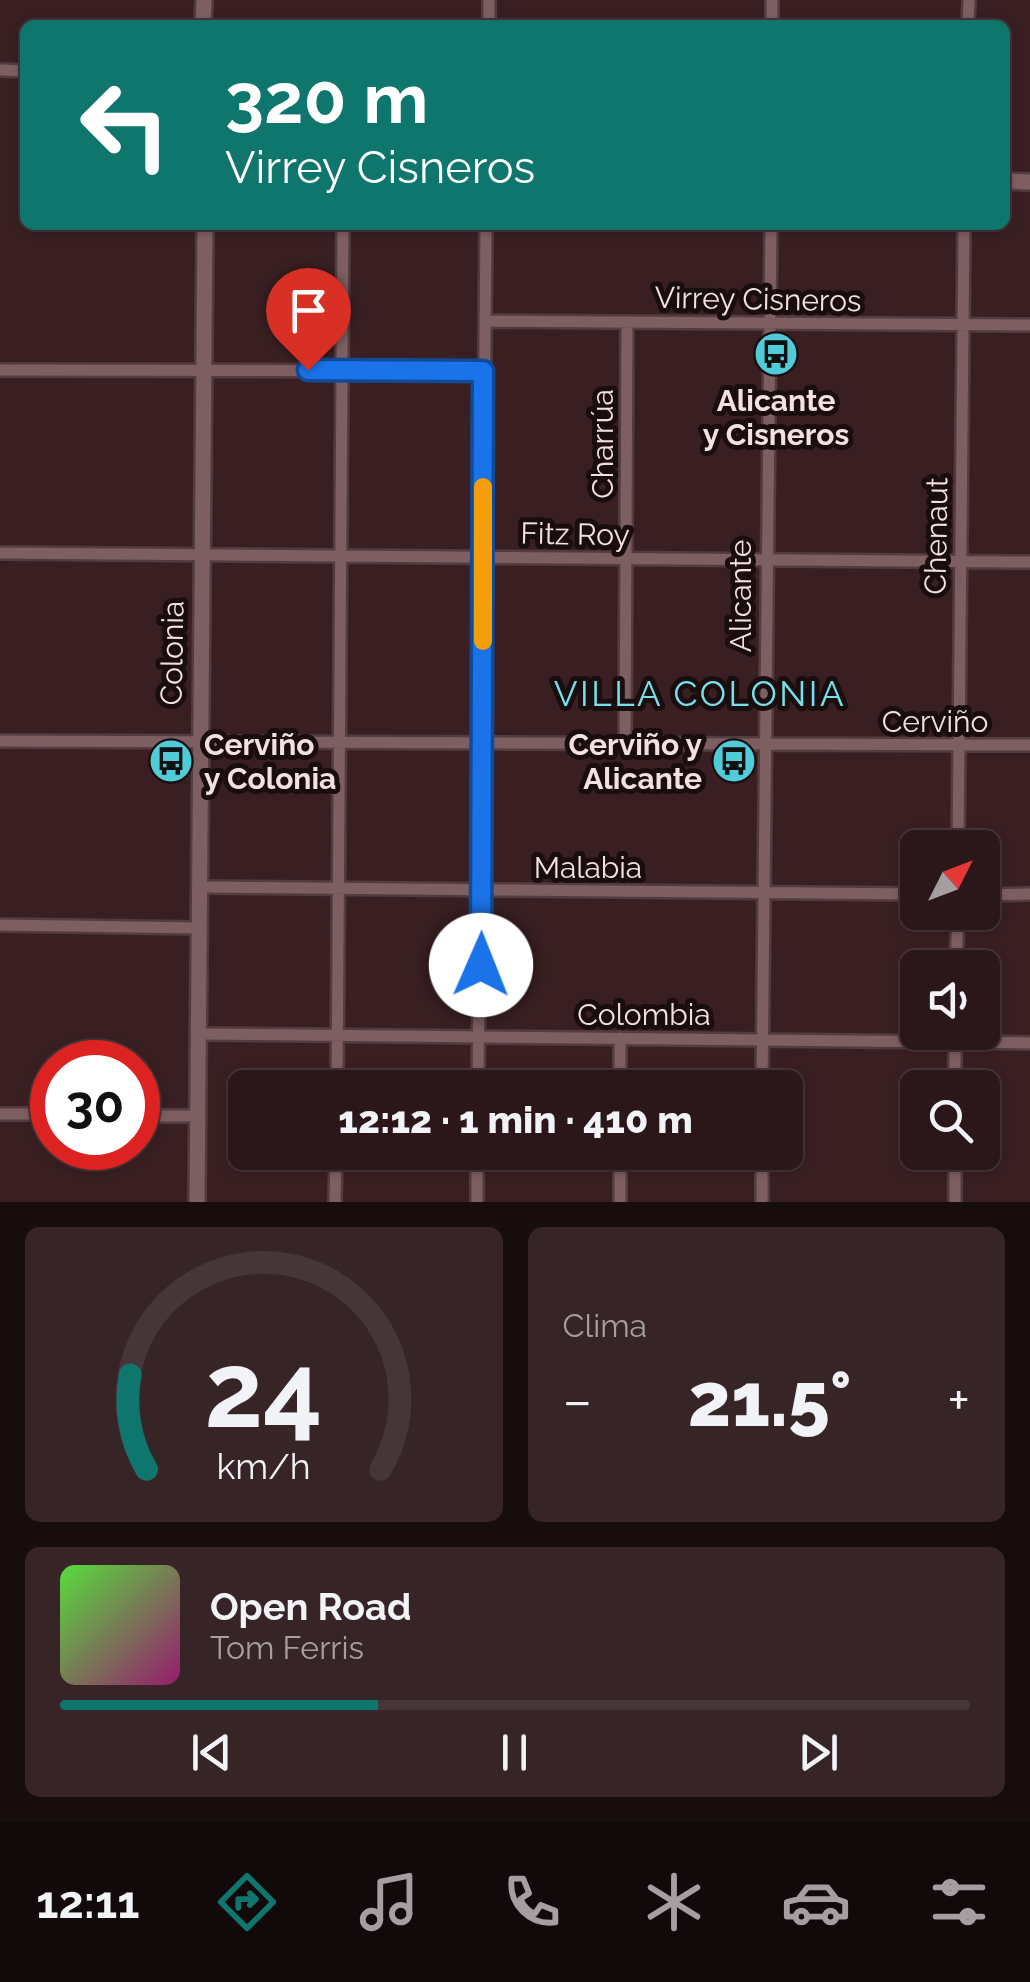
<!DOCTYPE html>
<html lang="es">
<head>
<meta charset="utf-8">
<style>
  :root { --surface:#2b171a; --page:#372427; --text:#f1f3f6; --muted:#a69fa2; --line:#473639; --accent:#0f766e }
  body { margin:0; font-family:Raleway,sans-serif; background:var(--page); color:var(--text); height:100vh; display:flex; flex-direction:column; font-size:38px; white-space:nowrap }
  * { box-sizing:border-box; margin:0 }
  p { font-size:32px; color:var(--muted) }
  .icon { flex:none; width:55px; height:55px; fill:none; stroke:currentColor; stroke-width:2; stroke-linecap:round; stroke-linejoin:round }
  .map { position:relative; height:1202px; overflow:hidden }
  .drawer { display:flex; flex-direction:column; gap:25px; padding:25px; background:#180d0e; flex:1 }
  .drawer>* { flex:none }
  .banner { position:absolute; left:20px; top:20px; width:990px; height:210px; border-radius:15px; box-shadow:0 2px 8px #0004,0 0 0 2px var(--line); background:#0f766e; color:#fff; overflow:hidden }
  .needle { width:65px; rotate:48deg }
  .fabs { position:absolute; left:900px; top:830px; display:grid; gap:20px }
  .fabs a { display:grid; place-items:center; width:100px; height:100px; border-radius:15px; background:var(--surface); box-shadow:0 2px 8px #0004,0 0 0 2px var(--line); font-size:50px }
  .speed { position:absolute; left:30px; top:1040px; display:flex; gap:20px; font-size:50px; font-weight:700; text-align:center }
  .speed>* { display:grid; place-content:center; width:130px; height:130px; border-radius:50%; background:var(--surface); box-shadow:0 2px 8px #0004,0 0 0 2px var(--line); line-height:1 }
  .speed .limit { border:15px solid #d22; background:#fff; color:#111 }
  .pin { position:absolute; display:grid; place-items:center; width:85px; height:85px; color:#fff; margin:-102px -42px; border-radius:50% 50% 50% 0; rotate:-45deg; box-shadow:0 0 10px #0007 }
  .pin .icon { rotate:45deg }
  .me { position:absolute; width:110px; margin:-55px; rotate:1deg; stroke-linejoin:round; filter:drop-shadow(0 0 8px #0008) }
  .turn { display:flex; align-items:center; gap:35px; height:210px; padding:0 40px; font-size:45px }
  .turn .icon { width:130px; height:130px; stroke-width:2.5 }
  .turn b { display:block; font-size:70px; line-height:85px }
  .big { font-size:75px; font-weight:800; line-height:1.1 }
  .drawer .tile { flex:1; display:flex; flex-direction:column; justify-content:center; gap:15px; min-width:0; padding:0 35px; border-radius:15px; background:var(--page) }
  .drawer .dial { align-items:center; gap:0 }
  .dial svg { height:260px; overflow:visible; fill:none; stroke:var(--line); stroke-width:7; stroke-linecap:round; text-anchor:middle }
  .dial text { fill:var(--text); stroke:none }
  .song { display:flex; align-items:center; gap:30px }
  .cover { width:120px; height:120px; border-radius:15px; background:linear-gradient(135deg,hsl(110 70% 55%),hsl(320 70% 35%)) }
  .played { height:10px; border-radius:5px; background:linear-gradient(90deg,var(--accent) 35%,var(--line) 35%) }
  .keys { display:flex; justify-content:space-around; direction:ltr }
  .heat { display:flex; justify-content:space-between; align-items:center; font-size:55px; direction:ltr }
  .drawer .tiles { flex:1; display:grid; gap:25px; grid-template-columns:1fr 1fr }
  .tile:last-child { grid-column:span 2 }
  .trip { position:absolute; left:228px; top:1070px; width:575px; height:100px; border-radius:15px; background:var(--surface); box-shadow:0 2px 8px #0004,0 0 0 2px var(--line); font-weight:800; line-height:100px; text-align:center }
  .dock { display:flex; height:160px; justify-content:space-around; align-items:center; background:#11090a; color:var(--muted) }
  .dock .icon { width:70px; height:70px }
  .dock .on { color:var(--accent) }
  .dock b { font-size:45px; color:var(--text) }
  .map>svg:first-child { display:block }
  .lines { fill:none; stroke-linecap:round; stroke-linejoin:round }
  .street-casing { stroke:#523c3f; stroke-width:16 }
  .secondary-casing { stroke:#523c3f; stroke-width:20 }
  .street { stroke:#7d5e61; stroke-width:11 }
  .secondary { stroke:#7d5e61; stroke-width:15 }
  .route-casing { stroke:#114b97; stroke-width:25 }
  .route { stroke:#1a73e8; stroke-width:18 }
  .slow { stroke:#f59e0b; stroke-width:18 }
  .labels { text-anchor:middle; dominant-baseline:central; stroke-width:10; stroke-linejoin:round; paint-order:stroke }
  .street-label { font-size:30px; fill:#f3e0e2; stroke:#190d0e }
  .poi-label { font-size:30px; font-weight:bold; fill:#f3e0e2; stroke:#190d0e }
  .quarter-label { font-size:35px; letter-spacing:2.5px; fill:#76e1ed; stroke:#190d0e }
</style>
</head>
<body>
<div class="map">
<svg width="1030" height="1202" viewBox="0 0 1030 1202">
  <rect width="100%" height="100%" fill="#391f22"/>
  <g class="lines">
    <defs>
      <path id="street" d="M489,25V0
        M772,25V0
        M968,25L969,0
        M0,70L25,71
        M486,321L1030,325
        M0,370L483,371
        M0,553L1030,562
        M0,741L1030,745
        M625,746L627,323
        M958,848L964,225
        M200,887L918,894
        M982,895L1030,894
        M0,925L199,928
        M956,968L958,912
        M199,1034L1030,1043
        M337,1088L343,225
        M478,1088L486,225
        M620,1088V1038
        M762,1088L771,225
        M955,1088V1032
        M0,1114H52
        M138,1116H198
        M955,1152V1202
        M335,1202L336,1152
        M477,1202V1152
        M620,1202V1152
        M762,1202V1152"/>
      <path id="secondary" d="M203,25L204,0
        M1005,181L1030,182
        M197,1202L205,225"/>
    </defs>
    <use href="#street" class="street-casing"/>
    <use href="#secondary" class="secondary-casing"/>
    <use href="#street" class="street"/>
    <use href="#secondary" class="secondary"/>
  </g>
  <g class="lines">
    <defs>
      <path id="route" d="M308,370L483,371L481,965"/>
    </defs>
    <use href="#route" class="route-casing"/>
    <use href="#route" class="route"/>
    <path class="slow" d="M483,641V487"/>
  </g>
  <defs>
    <symbol id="bus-disc" viewBox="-11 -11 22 22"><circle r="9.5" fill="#52cbd8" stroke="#190d0e"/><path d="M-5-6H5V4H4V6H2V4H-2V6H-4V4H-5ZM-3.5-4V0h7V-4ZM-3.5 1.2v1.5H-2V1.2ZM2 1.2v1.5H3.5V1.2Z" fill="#111"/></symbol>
  </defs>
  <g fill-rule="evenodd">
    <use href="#bus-disc" x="751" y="329" width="50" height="50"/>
    <use href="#bus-disc" x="146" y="736" width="50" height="50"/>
    <use href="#bus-disc" x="709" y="736" width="50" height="50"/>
  </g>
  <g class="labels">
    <g class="street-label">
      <text transform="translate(758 299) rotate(1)">Virrey Cisneros</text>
      <text transform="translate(602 444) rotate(-90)">Charrúa</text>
      <text transform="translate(575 534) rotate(1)">Fitz Roy</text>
      <text transform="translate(936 536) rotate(-89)">Chenaut</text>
      <text transform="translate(740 596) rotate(-90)">Alicante</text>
      <text transform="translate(172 653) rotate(-89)">Colonia</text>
      <text x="935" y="721">Cerviño</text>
      <text x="588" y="867">Malabia</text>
      <text x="644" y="1014">Colombia</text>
    </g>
    <g class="poi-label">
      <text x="776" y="400">Alicante<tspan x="776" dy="34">y Cisneros</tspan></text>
      <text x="204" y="744" text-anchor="start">Cerviño<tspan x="204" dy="34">y Colonia</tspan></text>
      <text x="702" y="744" text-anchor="end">Cerviño y<tspan x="702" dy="34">Alicante</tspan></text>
    </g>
    <g class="quarter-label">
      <text x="700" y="693">VILLA COLONIA</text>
    </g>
  </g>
</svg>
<div class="fabs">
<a><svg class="needle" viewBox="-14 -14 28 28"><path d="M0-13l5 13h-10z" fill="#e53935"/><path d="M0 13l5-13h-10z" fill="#a69fa2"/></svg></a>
<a><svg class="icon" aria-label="sound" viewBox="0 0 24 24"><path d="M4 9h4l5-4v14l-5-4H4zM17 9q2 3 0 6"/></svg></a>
<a><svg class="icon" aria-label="search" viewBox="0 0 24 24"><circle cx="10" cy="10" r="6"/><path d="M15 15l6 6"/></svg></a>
</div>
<div class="speed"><div class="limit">30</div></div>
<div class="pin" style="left:308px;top:370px;background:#d93025"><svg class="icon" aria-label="arrive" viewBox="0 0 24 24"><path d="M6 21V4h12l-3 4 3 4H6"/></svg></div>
<svg class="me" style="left:481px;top:965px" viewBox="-20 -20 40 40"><circle r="19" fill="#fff"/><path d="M0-13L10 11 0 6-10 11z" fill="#1a73e8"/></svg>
<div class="trip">12:12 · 1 min · 410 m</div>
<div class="banner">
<div class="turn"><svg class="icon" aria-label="left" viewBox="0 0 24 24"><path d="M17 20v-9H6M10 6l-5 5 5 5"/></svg><div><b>320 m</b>Virrey Cisneros</div></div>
</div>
</div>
<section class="drawer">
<div class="tiles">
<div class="tile dial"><svg viewBox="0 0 100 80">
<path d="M14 69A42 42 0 1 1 86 69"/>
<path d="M14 69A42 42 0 0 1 9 40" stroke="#0f766e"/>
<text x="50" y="56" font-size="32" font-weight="700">24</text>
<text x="50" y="72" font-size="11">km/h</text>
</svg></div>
<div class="tile"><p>Clima</p>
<div class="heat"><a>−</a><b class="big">21.5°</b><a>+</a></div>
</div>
<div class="tile">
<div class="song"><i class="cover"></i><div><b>Open Road</b><p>Tom Ferris</p></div></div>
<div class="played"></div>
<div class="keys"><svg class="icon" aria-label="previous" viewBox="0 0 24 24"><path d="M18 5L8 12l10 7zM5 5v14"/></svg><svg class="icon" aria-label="pause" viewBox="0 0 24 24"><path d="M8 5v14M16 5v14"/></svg><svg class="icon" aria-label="next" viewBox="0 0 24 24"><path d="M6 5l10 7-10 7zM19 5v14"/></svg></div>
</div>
</div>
</section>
<nav class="dock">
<b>12:11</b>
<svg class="icon on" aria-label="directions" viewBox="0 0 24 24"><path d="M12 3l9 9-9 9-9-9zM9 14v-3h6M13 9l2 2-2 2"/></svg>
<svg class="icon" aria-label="music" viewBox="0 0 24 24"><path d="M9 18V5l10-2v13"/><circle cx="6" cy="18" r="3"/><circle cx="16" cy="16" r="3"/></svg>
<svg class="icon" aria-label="phone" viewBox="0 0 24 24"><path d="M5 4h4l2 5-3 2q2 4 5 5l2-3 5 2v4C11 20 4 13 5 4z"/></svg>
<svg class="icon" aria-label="climate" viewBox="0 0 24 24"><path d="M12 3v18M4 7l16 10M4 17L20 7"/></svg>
<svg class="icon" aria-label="car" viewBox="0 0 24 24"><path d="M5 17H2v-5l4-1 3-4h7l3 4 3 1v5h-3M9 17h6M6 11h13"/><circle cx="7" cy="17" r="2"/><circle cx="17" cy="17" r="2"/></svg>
<svg class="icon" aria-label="filters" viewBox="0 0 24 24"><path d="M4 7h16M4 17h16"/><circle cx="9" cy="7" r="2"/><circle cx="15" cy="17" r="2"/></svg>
</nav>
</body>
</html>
